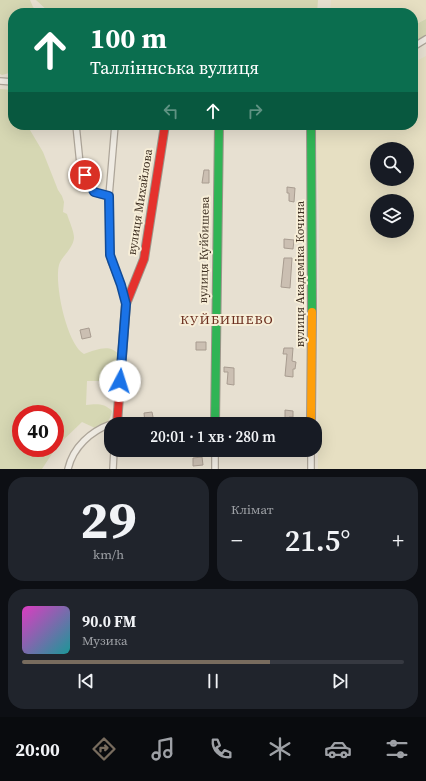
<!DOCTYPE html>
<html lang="uk">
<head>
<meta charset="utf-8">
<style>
  :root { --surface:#171b24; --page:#20242c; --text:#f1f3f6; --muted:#9ea1a6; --line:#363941; --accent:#786c5e }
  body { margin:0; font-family:"Source Serif 4",serif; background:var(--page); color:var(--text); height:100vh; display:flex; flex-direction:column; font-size:15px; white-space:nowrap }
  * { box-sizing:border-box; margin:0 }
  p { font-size:13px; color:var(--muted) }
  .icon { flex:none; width:22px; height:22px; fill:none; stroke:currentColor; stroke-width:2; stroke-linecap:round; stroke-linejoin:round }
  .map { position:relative; height:469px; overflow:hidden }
  .side { display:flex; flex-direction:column; gap:8px; padding:8px; background:#0d0f14; flex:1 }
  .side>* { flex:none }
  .hud { position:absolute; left:8px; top:8px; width:410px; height:122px; border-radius:16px; box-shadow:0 4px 16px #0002; background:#0b6e4f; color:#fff; overflow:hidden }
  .fabs { position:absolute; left:370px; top:142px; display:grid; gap:8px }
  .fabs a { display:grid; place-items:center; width:44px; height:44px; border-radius:50%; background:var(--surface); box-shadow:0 4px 16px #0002; font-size:20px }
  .speed { position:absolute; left:12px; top:405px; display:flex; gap:8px; font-size:20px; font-weight:700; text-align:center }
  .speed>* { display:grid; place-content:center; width:52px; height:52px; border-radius:50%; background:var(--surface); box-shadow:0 4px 16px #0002; line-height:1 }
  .speed .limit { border:6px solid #d22; background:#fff; color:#111 }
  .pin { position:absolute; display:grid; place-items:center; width:34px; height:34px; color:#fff; margin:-17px; border:2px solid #fff; border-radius:50%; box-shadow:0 1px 4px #0007 }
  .me { position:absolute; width:44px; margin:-22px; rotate:5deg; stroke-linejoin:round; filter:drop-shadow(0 0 3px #0008) }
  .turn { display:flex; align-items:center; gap:14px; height:84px; padding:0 16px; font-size:18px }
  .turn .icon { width:52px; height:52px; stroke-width:2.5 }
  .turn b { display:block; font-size:28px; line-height:34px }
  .lanes { display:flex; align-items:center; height:38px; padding:0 16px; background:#0003; justify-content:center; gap:20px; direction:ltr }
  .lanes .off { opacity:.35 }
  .big { font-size:30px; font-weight:600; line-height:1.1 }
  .side .widget { flex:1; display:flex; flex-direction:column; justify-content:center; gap:6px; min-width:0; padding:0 14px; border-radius:16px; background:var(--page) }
  .side .dial { align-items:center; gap:0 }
  .dial b { font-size:52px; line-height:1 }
  .song { display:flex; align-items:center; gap:12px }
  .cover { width:48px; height:48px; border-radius:6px; background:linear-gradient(135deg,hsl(310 70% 55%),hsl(180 70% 35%)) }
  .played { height:4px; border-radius:2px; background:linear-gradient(90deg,var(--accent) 65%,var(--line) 65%) }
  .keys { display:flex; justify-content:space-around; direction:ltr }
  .heat { display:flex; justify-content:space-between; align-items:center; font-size:22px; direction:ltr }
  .side .tiles { flex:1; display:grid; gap:8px; grid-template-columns:1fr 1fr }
  .widget:last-child { grid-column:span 2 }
  .trip { position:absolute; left:104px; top:417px; width:218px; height:40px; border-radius:16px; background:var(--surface); box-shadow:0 4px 16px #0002; font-weight:600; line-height:40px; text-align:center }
  .dock { display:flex; height:64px; justify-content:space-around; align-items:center; background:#090b0e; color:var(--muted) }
  .dock .icon { width:28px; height:28px }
  .dock .selected { color:var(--accent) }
  .dock b { font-size:18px; color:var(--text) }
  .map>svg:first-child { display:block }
  .farmland { fill:#e6dfc2; fill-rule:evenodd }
  .green { fill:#d6d7b3; fill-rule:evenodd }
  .building { fill:#cbbfb2; stroke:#a89c90 }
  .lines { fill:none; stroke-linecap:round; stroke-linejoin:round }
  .street-casing { stroke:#ada599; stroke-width:8 }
  .fast-casing { stroke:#9c958a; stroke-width:10 }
  .slow-casing { stroke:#9c958a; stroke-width:10 }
  .jam-casing { stroke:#9c958a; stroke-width:10 }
  .street { stroke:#efebe3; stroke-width:5.5 }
  .fast { stroke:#30b455; stroke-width:8 }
  .slow { stroke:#ff9f0a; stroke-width:8 }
  .jam { stroke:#e5322d; stroke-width:8 }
  .route-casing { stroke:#114b97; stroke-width:10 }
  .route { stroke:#1a73e8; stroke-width:7 }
  .labels { text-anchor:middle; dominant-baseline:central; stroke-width:4; stroke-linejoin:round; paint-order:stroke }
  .street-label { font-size:12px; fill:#3d2e20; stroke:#f7eed8 }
  .neighbourhood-label { font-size:13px; letter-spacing:1px; fill:#6b2e1e; stroke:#f7eed8 }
</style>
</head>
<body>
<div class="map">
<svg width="426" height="469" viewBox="0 0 426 469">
  <rect width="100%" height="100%" fill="#e7e0d1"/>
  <path class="farmland" d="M331,0H426V19L413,26V13H330Z
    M426,56V469H318L319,222L316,125H413V63ZM377,149H407V179H377ZM377,201H407V231H377Z"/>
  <path class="green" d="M0,0H30L33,7L39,13H13V72L2,75L0,74Z
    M36,0H318L317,13H50Z
    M426,19V37L413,45V26Z
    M0,89L13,90V125H27L43,152L58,190L62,196L64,202L63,212L67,214C69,221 74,231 74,238C73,249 61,257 59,265C54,284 67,345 84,354C96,350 110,343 119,355L118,381H87L86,405C97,404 104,403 112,411C110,422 105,425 95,428L82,422L57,446L42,469H0ZM21,414H55V448H21Z"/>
  <path class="building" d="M204,170H209V183H202Z
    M287,187L295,188L294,202L289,201V193H287Z
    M284,239L294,240L293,249L284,248Z
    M284,258H292L290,288L281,287Z
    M89,328L91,337L82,339L80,330Z
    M196,342H206V350H196Z
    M284,348H293L292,361L296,362L295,369H293V377L285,376L287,354H283Z
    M224,367L234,368V385L227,384L228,372H224Z
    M285,410L293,411V417H289L288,424H282V418L285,419Z
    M152,412L154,422L145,423L144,413Z
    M202,457L203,465L193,466V458Z"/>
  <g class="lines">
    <defs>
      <path id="street" d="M413,47L426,39
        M0,81L13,82
        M76,125L80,164L90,186L94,192L99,194L109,196
        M115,125L109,196L110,249L111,261L121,285L126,302
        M68,469C73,447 91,431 111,424
        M113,469L114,450
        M215,469V450
        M311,469V450"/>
      <path id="fast" d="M311,125L312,312
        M215,424L219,125"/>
      <path id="slow" d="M311,424L312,312"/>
      <path id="jam" d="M117,424L126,304L144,259L165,125"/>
    </defs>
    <use href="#street" class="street-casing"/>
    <use href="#fast" class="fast-casing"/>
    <use href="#slow" class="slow-casing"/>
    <use href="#jam" class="jam-casing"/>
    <use href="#street" class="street"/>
    <use href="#fast" class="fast"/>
    <use href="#slow" class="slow"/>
    <use href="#jam" class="jam"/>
  </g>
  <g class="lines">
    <defs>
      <path id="route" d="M85,175L94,192L109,196L110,255L121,285L126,304L120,381"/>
    </defs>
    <use href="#route" class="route-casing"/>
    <use href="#route" class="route"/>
  </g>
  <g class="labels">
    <g class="street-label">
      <text transform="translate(140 202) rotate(-81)">вулиця Михайлова</text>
      <text transform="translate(204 250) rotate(-89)">вулиця Куйбишева</text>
      <text transform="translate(300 274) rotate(-90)">вулиця Академіка Кочина</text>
    </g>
    <g class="neighbourhood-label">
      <text x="227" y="319">КУЙБИШЕВО</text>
    </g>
  </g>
</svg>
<div class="fabs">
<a><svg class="icon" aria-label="search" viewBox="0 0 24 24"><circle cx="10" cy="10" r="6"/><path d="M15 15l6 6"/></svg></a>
<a><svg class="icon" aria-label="layers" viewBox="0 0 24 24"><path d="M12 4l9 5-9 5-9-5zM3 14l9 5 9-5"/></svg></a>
</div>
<div class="speed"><div class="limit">40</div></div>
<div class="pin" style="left:85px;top:175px;background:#d93025"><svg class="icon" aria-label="arrive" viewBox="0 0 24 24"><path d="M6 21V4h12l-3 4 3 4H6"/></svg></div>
<svg class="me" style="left:120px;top:381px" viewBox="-20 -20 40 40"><circle r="19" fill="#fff"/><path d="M0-13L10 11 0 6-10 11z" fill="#1a73e8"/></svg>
<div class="trip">20:01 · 1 хв · 280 m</div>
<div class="hud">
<div class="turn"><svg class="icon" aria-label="ahead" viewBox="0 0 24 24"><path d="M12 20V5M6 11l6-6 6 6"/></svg><div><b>100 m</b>Талліннська вулиця</div></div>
<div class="lanes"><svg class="icon off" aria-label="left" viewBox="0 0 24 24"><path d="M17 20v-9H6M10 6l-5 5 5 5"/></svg><svg class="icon" aria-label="ahead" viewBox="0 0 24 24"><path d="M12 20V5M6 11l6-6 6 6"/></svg><svg class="icon off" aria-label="right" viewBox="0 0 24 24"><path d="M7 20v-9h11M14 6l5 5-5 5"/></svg></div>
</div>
</div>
<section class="side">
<div class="tiles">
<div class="widget dial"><b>29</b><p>km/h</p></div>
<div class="widget"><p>Клімат</p>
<div class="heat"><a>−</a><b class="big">21.5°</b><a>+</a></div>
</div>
<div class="widget">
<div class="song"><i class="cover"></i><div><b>90.0 FM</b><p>Музика</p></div></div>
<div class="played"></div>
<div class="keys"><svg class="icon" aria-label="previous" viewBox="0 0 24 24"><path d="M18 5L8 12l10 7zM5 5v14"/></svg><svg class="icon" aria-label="pause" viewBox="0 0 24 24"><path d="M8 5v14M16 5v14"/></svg><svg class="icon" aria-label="next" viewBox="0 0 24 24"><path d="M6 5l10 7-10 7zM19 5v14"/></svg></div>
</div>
</div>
</section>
<nav class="dock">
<b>20:00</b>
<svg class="icon selected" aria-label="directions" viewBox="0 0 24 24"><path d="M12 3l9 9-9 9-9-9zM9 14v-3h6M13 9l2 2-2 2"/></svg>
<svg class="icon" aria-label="music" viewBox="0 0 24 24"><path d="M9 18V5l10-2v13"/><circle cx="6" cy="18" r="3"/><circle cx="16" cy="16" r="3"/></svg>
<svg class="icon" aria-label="phone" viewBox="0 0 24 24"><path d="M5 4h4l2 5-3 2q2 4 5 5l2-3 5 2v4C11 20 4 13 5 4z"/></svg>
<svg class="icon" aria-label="climate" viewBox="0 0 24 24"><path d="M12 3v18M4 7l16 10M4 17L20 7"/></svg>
<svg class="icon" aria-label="car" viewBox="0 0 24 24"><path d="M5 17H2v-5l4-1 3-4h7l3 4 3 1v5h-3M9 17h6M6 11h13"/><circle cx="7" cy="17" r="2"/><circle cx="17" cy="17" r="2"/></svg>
<svg class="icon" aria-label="filters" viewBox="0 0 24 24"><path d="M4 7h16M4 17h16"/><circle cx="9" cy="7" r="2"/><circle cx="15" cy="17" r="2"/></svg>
</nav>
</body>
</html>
